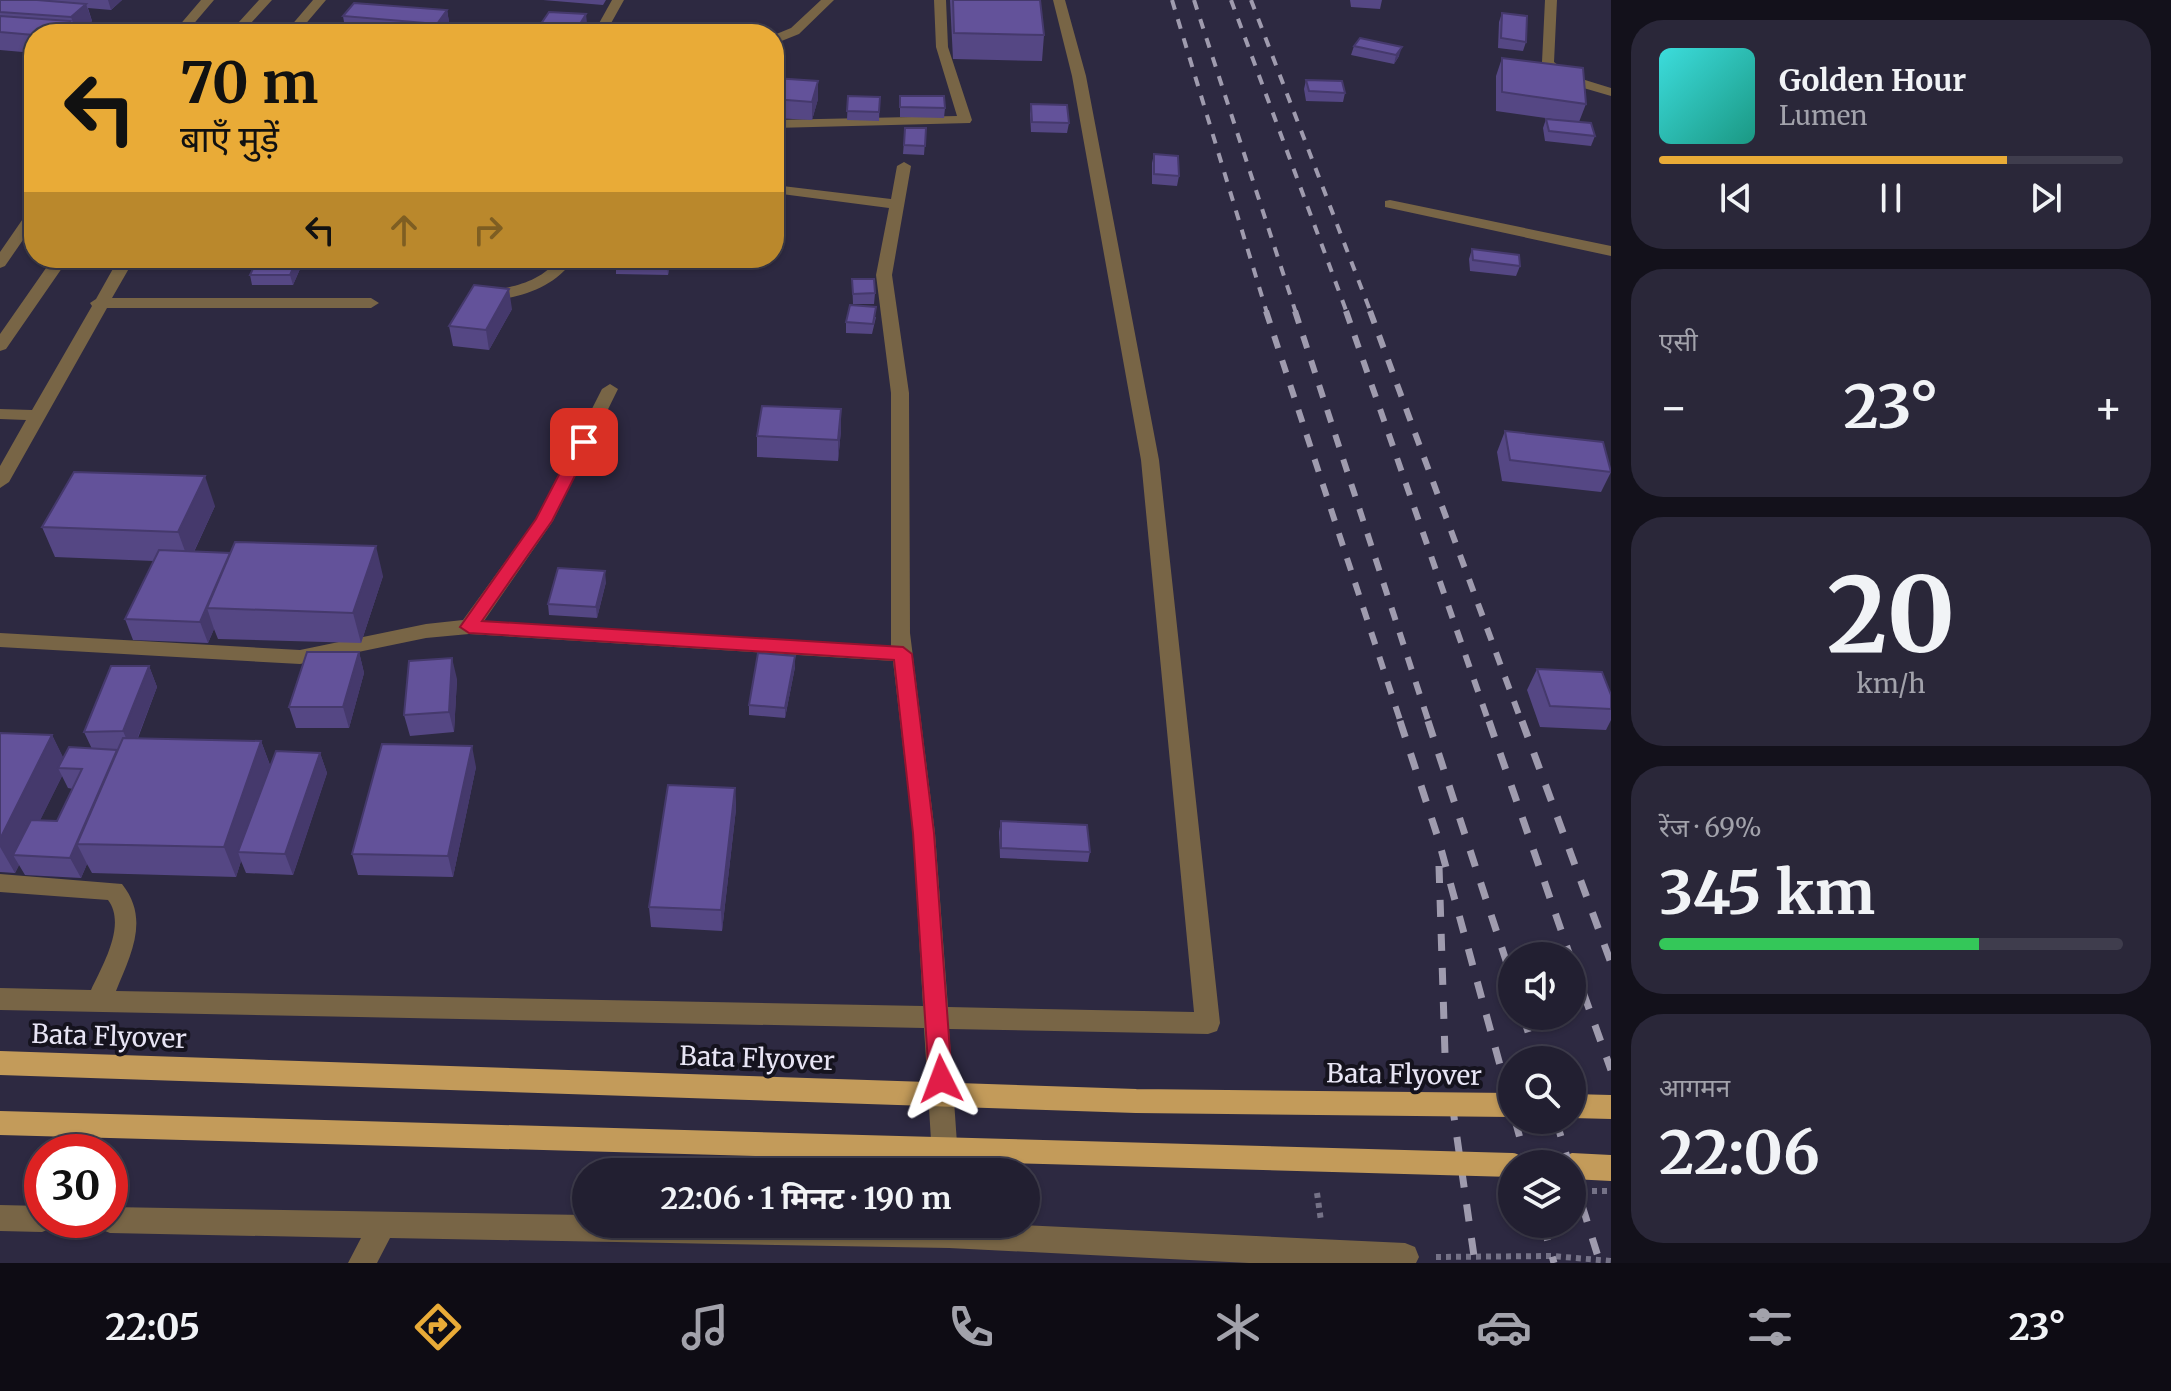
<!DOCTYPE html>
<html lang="hi">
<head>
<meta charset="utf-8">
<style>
  :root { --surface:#221f31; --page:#2a2739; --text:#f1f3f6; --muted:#a2a2ab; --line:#3f3d4d; --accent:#e9ab37 }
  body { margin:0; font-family:Merriweather,"Noto Sans Devanagari",serif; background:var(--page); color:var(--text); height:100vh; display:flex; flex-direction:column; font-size:30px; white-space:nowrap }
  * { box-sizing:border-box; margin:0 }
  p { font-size:26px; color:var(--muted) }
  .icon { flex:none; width:44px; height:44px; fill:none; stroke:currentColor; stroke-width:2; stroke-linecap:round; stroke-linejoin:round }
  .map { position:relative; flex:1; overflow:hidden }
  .drawer { display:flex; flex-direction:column; gap:20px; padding:20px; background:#13111b; width:560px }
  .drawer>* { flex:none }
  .top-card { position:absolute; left:24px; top:24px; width:760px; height:244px; border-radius:32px; box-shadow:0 2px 6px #0004,0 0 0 2px var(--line); background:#e9ab37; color:#111; overflow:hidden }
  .buttons { position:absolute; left:1498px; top:942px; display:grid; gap:16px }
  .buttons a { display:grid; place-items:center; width:88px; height:88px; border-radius:50%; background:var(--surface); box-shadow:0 2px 6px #0004,0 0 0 2px var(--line); font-size:40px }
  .speed { position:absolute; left:24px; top:1134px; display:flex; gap:16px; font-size:40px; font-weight:700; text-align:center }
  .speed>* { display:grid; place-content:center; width:104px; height:104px; border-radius:50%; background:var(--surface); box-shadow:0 2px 6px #0004,0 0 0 2px var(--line); line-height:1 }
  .speed .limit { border:12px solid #d22; background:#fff; color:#111 }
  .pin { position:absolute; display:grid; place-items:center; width:68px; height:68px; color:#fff; margin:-34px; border-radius:16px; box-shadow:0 4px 12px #0006 }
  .me { position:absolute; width:88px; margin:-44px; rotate:357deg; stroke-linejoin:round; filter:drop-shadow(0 0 6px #0008) }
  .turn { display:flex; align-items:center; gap:28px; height:168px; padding:0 24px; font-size:36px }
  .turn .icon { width:104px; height:104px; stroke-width:2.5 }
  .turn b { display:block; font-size:56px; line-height:68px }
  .lanes { display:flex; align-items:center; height:76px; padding:0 24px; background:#0003; justify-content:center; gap:40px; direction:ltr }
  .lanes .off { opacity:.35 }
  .big { font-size:60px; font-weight:700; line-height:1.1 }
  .drawer .widget { flex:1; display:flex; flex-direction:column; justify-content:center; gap:12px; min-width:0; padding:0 28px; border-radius:32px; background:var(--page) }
  .drawer .dial { align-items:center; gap:0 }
  .dial b { font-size:104px; line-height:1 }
  .song { display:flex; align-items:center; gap:24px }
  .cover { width:96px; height:96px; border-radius:12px; background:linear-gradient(135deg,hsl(180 70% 55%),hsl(170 70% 35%)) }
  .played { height:8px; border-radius:4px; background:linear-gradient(90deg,var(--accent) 75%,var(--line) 75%) }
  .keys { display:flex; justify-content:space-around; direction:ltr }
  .heat { display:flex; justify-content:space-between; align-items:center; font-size:44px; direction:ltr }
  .charge { height:12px; border-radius:6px; background:linear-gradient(90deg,#34c759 69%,var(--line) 0) }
  .trip { position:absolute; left:572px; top:1158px; width:468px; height:80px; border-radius:40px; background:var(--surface); box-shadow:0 2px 6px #0004,0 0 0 2px var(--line); font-weight:700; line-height:80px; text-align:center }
  .dock { display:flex; height:128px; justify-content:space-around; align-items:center; background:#0e0c14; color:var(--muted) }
  .dock .icon { width:56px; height:56px }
  .dock .active { color:var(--accent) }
  .dock b { font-size:36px; color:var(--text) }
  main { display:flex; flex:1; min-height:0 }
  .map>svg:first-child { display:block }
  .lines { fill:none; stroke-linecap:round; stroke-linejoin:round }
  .path { stroke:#757287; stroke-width:6; stroke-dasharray:5 5; stroke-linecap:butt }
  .minor { fill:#786546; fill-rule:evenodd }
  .major { fill:#c39b5a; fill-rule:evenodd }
  .rail-far2 { stroke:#9f9bae; stroke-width:4; stroke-dasharray:10 10; stroke-linecap:butt }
  .rail-far1 { stroke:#9f9bae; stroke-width:6; stroke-dasharray:13 13; stroke-linecap:butt }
  .rail { stroke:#9f9bae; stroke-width:7; stroke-dasharray:17 17; stroke-linecap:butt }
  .path-bridge { stroke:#757287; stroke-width:6; stroke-dasharray:5 5; stroke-linecap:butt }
  .major-bridge { stroke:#c39b5a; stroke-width:24 }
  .wall { fill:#554784; fill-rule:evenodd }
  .shaded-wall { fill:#45396c }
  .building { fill:#63529a; stroke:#45396c; stroke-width:2 }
  .route { fill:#e11d48; stroke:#92132f; stroke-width:2 }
  .labels { text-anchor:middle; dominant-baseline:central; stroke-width:8; stroke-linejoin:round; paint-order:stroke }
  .near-street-label { font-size:26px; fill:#e8e5f5; stroke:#15131e }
</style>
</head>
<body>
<main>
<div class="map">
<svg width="1611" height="1263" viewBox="0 0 1611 1263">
  <rect width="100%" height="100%" fill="#2d2941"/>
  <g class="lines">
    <path class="path" d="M1436,1257L1552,1256L1611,1261"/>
    <path class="minor" d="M201,0H214L185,34H172Z
      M259,0H272L241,34H228Z
      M313,0H326L297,34H284Z
      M612,0H624L605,34H593Z
      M821,0H834L799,34L774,44V35L791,28Z
      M934,0H946L948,47L972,120L970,123L774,128V120L957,116L936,47Z
      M1053,0H1065L1086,76L1159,460L1220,1023L1217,1031L1208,1034L949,1029L959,1172H933L924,1028L0,1010V988L91,990C102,966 127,925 108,900L0,892V874L122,884C150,919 131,954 116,991L923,1006L913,833L893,661L469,634L426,638L300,664L0,647V633L300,650L426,624L463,620L536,519L602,389L610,384L618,389L553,521L484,621L891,646V393L876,275L889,208L774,193V185L891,199L897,166L904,162L911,166L892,275L909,393L910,633L935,833L948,1007L1194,1012L1141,460L1072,76Z
      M1545,0H1557L1554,62L1572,76L1611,88V96L1563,82L1542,62Z
      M1390,200L1611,246V256L1385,207V201Z
      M34,209V224L5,266L0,268V252L29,210Z
      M53,258H69L6,349L0,351V334Z
      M119,258H135L112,298H371L379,303L371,308H107L9,482L0,488V466L26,420L0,419V409L32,410L92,306L90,303L96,299Z
      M559,258H575C552,290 521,297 484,302L476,297L478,294C510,286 537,286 559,258Z
      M0,1205L42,1206V1220H55L52,1228L42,1232L0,1231Z
      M110,1207L586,1215V1224H998L1405,1243L1415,1247L1419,1257L1416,1263H1249L949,1248L390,1238L377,1263H348L361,1238L110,1233L100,1229L96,1220H110Z"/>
    <path class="major" d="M1572,1094L1611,1095V1119L1572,1118Z
      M1572,1153L1611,1155V1181L1572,1179V1164H1560L1563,1157Z"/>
    <path class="rail-far2" d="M1172,0L1267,313
      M1194,0L1296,313
      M1231,0L1347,313
      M1251,0L1371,313"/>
    <path class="rail-far1" d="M1266,311L1401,723
      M1295,311L1429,723
      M1346,311L1489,723
      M1370,311L1522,723"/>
    <path class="rail" d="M1400,721L1438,838L1512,1109
      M1428,721L1512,979
      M1489,721L1570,956
      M1522,721L1611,963
      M1439,866L1445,1054L1475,1263
      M1572,961L1611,1070
      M1523,1016L1537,1060
      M1515,1120L1527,1164
      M1556,1120L1569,1164
      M1572,1173L1600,1263
      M1543,1224L1554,1263"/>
    <path class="path-bridge" d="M1572,1191H1611
      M1317,1193L1321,1221"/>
    <path class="major-bridge" d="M0,1063L1136,1101L1512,1105
      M0,1123L1512,1165"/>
  </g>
  <path class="wall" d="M0,0H122L111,10L88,8L92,21L78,34H34V53L0,50Z
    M543,0H606L603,5Z
    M950,0H1040L1044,35L1042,61L953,59Z
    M1350,0H1382L1380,9L1351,7Z
    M447,10L450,28L446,34H346L343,16Z
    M1502,13L1526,42L1523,51L1498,48L1499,22Z
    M1354,46L1399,56L1394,64L1351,55Z
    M1502,58L1586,104L1579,122L1595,136L1591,146L1545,141L1543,128L1546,119L1574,122L1496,111V76Z
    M774,78L818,99L812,120L774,118Z
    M1306,80L1345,93L1343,102L1306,101L1304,89Z
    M848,96L880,97L879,121L847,120Z
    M900,96L945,108L944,118L900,117Z
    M1031,104L1069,123L1067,133L1031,132L1030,114Z
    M905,128H926L924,155L903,154Z
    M1154,154L1179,176L1177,186L1152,184V163Z
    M1472,249L1520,266L1516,276L1470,271L1469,259Z
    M258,258H302L303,262L293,285H252L250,275Z
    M617,258H671L668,275L616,274V264Z
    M852,279L875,293L874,304H853Z
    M512,309L489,350L453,346L449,326Z
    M876,317L872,334L846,333V322Z
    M841,430L838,461L757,457V436Z
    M1505,431L1611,472L1601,492L1502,481L1497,452Z
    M215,506L194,552L383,576L361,643L218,639L214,629L208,643L133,640L125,619L154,561L55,557L42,527Z
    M606,582L597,618L549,615L548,604Z
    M359,652L364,673L349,728H296L289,707Z
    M795,656V667L785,718L749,715V705Z
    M149,666L157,687L138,738L261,741L270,765L320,753L327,773L293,875L246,873L241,861L236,877L92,873L87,864L81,878L25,875L19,865L15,873L0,872V733L52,735L63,758L92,749L84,732ZM62,776L68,788L73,789L57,821L40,820Z
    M1537,669L1611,695V720L1606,730L1540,727L1527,690Z
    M457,679L454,732L410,736L404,715Z
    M476,767L453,877L358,875L352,854Z
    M735,788L736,809L722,931L651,927L649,907Z
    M1001,821L1090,852L1088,862L1000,858L999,832Z"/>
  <path class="shaded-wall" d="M108,0H122L111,10Z
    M86,4L92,21L78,34H77L71,17Z
    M447,10L450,28L446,34H439L437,24Z
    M586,14L588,32L587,34H574Z
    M70,21L74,34H56Z
    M1402,47L1399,56L1394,64L1396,55Z
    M818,81V99L812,120V102Z
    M298,258H302L303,262L293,285L290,275Z
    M669,258H671L668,275L667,265Z
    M509,289L512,309L489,350L486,330Z
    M841,409V430L838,461V440Z
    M205,476L215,506L189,562L178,532Z
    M376,546L383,576L361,643L353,613Z
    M605,571L606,582L597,618L596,607Z
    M207,608L214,629L208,643L200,622Z
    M359,652L364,673L349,728L343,707Z
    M795,656V667L785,718V708Z
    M452,658L457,679L454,732L449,712Z
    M149,666L157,687L132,752L123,731Z
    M52,735L67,765L58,768L62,776L23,855H13L19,865L15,873L0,847V839Z
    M261,741L272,771L238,852L241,861L236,877L224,847Z
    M472,746L476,767L453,877L448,856Z
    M320,753L327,773L293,875L285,854Z
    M735,788L736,809L722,931L721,910Z
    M77,844L87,864L81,878L70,858Z"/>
  <path class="building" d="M0,0H37L86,4L71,17L0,12Z
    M953,0H1040L1044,35L954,33Z
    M354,3L447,10L437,24L343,16Z
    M549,12L586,14L574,34H534Z
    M1502,13L1527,16L1526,42L1501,38Z
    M0,16L70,21L56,34L34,35L0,32Z
    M1360,38L1402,47L1396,55L1354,46Z
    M1502,58L1583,68L1586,104L1502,92Z
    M774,78L818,81L812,102L774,99Z
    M1306,80L1342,81L1345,93L1309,91Z
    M848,96L880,97L879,112L847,111Z
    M900,96H944L945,108L900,107Z
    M1031,104L1067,105L1069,123L1032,122Z
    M1546,119L1591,123L1595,136L1549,131Z
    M905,128H926L925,146L904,145Z
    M1154,154L1178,156L1179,176L1154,174Z
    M1472,249L1519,255L1520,266L1473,260Z
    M258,258H298L290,275H250Z
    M617,258H669L667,265L616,264Z
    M852,279H874L875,293L853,294Z
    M474,285L509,289L486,330L449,326Z
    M850,305L876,307L873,324L846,322Z
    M762,406L841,409L838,440L757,436Z
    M1505,431L1603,442L1611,472L1510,460Z
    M74,472L205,476L178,532L42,527Z
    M235,542L376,546L353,613L207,608Z
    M159,550L230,553L200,622L125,619Z
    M558,568L605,571L596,607L548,604Z
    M307,652H359L343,707H289Z
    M758,653L795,656L785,708L749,705Z
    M452,658L449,712L404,715L409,661Z
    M111,666H149L123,731L84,732Z
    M1537,669L1602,672L1611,695V709L1550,706Z
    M0,733L52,735L0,839Z
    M123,738L261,741L224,847L77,844Z
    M382,744L472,746L448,856L352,854Z
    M69,747L117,750L70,858L13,855L31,820L57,821L82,769L58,768Z
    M276,751L320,753L285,854L238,852Z
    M668,785L735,788L721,910L649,907Z
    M1001,821L1087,825L1090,852L1001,848Z"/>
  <path class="route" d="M584,437L592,442L552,521L482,621L903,647L912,654L934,833L952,1079L949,1087L941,1090L932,1087L929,1079L913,833L894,660L469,633L460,627L536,519L576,442Z"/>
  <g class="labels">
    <g class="near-street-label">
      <text transform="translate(109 1036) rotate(2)">Bata Flyover</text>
      <text transform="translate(757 1058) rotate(2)">Bata Flyover</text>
      <text transform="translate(1404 1074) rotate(1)">Bata Flyover</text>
    </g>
  </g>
</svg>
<div class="buttons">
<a><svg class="icon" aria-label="sound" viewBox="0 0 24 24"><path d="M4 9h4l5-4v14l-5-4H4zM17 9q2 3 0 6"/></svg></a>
<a><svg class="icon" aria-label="search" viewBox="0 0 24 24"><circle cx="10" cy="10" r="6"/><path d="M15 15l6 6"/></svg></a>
<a><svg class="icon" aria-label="layers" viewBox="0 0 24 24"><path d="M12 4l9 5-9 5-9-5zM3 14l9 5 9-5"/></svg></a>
</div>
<div class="speed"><div class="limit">30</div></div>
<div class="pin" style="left:584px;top:442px;background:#d93025"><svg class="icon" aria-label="arrive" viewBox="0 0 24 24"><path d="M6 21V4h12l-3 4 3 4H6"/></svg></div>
<svg class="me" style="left:941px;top:1079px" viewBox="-20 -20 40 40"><path d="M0-17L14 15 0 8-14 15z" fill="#e11d48" stroke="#fff" stroke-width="4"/></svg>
<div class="trip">22:06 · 1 मिनट · 190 m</div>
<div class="top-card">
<div class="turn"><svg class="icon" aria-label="left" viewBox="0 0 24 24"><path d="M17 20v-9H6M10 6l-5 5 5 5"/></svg><div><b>70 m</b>बाएँ मुड़ें</div></div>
<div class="lanes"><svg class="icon" aria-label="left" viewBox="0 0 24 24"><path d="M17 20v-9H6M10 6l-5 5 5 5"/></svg><svg class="icon off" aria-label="ahead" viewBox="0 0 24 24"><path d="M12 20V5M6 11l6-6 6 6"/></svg><svg class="icon off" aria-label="right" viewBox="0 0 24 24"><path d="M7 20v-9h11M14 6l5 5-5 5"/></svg></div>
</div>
</div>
<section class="drawer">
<div class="widget">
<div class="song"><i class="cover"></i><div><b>Golden Hour</b><p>Lumen</p></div></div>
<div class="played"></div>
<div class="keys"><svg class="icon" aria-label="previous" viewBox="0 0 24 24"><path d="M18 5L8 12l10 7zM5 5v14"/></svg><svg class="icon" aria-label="pause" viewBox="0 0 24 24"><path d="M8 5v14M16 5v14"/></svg><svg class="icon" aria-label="next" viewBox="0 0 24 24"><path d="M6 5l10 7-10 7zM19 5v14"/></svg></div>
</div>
<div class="widget"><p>एसी</p>
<div class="heat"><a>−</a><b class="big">23°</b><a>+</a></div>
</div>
<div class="widget dial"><b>20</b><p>km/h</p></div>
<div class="widget"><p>रेंज · 69%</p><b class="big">345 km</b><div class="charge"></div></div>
<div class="widget"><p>आगमन</p><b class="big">22:06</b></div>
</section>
</main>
<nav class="dock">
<b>22:05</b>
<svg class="icon active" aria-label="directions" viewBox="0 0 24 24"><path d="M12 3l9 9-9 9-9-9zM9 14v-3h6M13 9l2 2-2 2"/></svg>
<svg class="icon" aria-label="music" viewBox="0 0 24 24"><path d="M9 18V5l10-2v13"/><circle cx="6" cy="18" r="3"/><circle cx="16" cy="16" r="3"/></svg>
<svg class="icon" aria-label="phone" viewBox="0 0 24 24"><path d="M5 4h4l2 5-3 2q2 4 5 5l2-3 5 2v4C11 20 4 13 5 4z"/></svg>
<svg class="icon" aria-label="climate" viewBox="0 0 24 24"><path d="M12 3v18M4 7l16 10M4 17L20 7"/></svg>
<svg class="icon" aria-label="car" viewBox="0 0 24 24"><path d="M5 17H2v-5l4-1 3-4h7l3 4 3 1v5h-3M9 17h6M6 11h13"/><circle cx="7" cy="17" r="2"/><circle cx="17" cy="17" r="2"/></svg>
<svg class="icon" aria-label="filters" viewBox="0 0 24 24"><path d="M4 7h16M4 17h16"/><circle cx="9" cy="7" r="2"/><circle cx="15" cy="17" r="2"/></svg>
<b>23°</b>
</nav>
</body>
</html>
